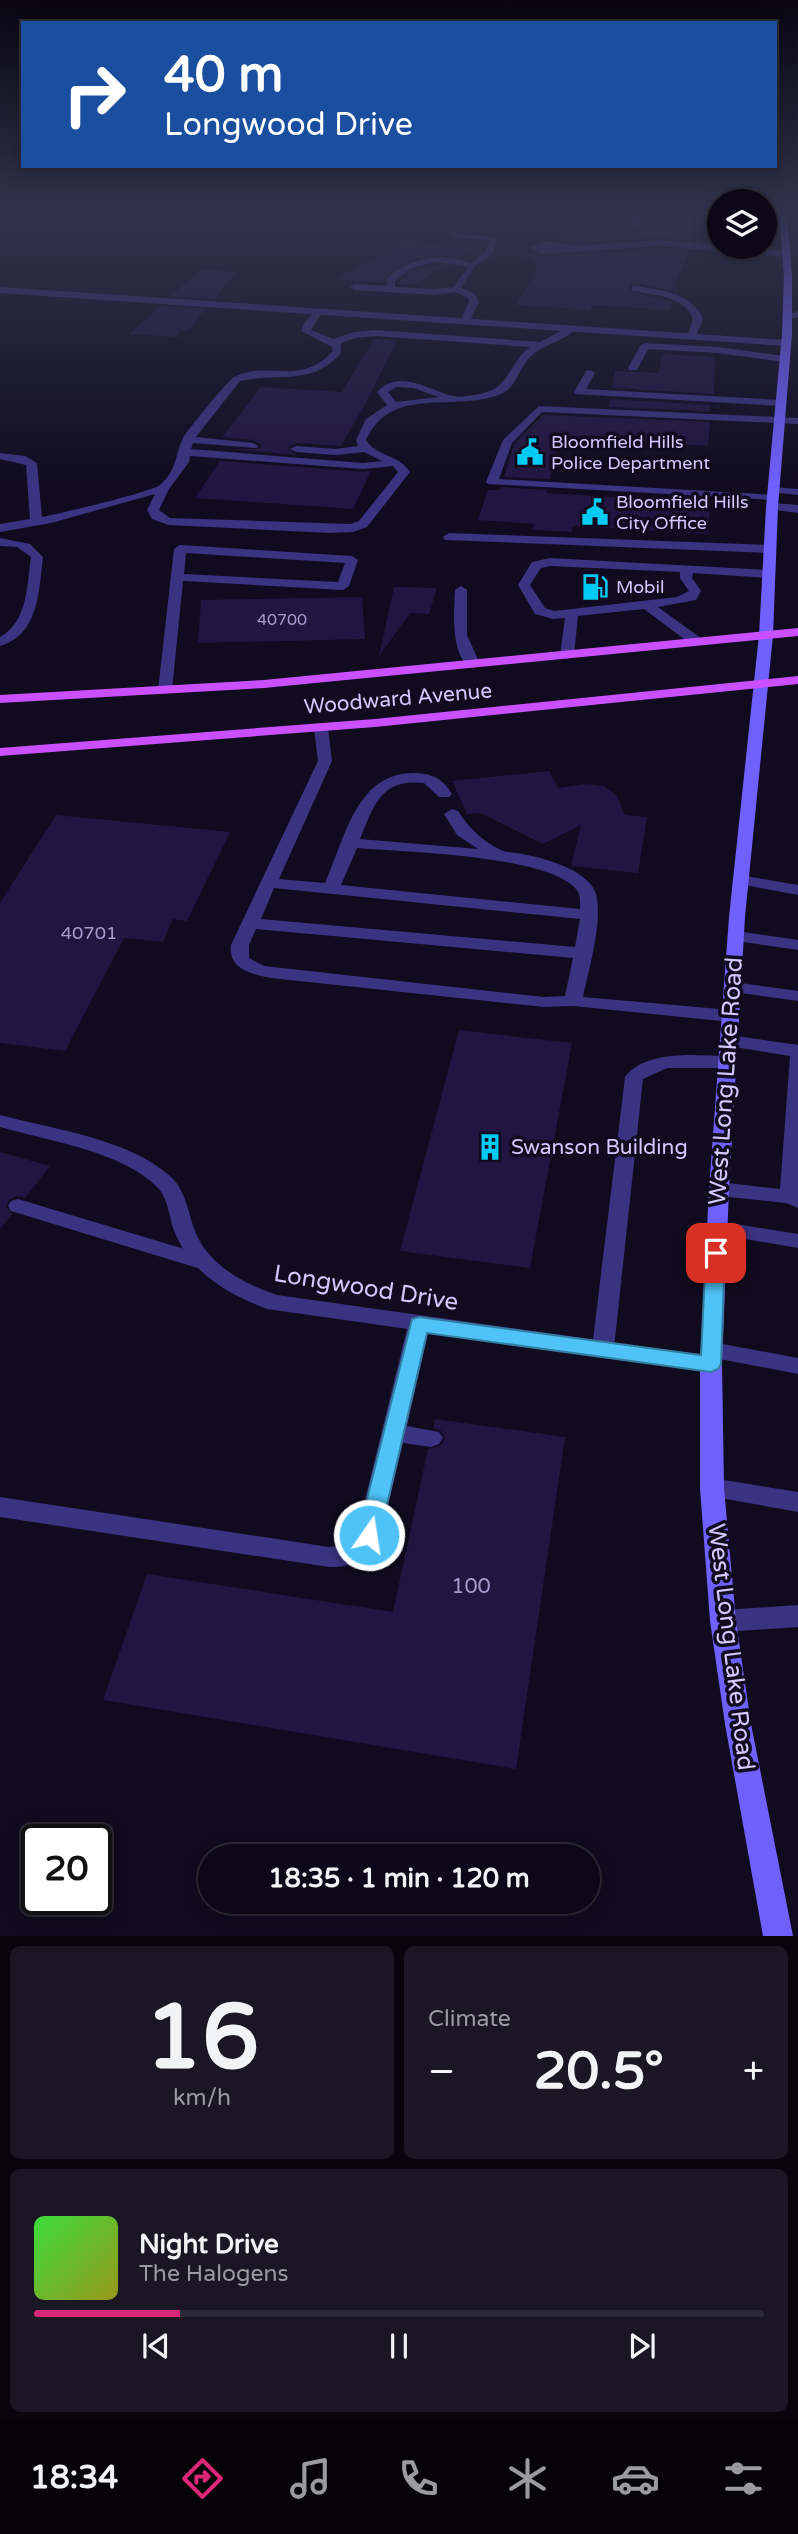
<!DOCTYPE html>
<html lang="en">
<head>
<meta charset="utf-8">
<style>
  :root { --surface:#0c0817; --page:#1a1624; --text:#f1f3f6; --muted:#9a9aa1; --line:#2c2936; --accent:#db2777 }
  body { margin:0; font-family:"Varela Round",sans-serif; background:var(--page); color:var(--text); height:100vh; display:flex; flex-direction:column; font-size:26px; white-space:nowrap }
  * { box-sizing:border-box; margin:0 }
  p { font-size:23px; color:var(--muted) }
  .icon { flex:none; width:38px; height:38px; fill:none; stroke:currentColor; stroke-width:2; stroke-linecap:round; stroke-linejoin:round }
  .map { position:relative; height:1936px; overflow:hidden }
  .sheet { display:flex; flex-direction:column; gap:10px; padding:10px; background:#07040d; flex:1 }
  .sheet>* { flex:none }
  .hud { position:absolute; left:21px; top:21px; width:756px; height:147px; border-radius:0px; box-shadow:0 4px 18px #0003,0 0 0 2px var(--line); background:#1a4fa0; color:#fff; overflow:hidden }
  .controls { position:absolute; left:707px; top:189px; display:grid; gap:14px }
  .controls a { display:grid; place-items:center; width:70px; height:70px; border-radius:50%; background:var(--surface); box-shadow:0 4px 18px #0003,0 0 0 2px var(--line); font-size:35px }
  .speed { position:absolute; left:21px; top:1824px; display:flex; gap:14px; font-size:35px; font-weight:700; text-align:center }
  .speed>* { display:grid; place-content:center; width:91px; height:91px; border-radius:50%; background:var(--surface); box-shadow:0 4px 18px #0003,0 0 0 2px var(--line); line-height:1 }
  .speed .limit { border:4px solid #111; border-radius:10px; background:#fff; color:#111 }
  .pin { position:absolute; display:grid; place-items:center; width:60px; height:60px; color:#fff; margin:-30px; border-radius:14px; box-shadow:0 4px 10px #0006 }
  .me { position:absolute; width:77px; margin:-38px; rotate:13deg; stroke-linejoin:round; filter:drop-shadow(0 0 5px #0008) }
  .turn { display:flex; align-items:center; gap:24px; height:147px; padding:0 28px; font-size:32px }
  .turn .icon { width:91px; height:91px; stroke-width:2.5 }
  .turn b { display:block; font-size:49px; line-height:60px }
  .big { font-size:52px; font-weight:700; line-height:1.1 }
  .sheet .tile { flex:1; display:flex; flex-direction:column; justify-content:center; gap:10px; min-width:0; padding:0 24px; border-radius:10px; background:var(--page) }
  .sheet .dial { align-items:center; gap:0 }
  .dial b { font-size:91px; line-height:1 }
  .song { display:flex; align-items:center; gap:21px }
  .cover { width:84px; height:84px; border-radius:10px; background:linear-gradient(135deg,hsl(120 70% 55%),hsl(60 70% 35%)) }
  .played { height:7px; border-radius:4px; background:linear-gradient(90deg,var(--accent) 20%,var(--line) 20%) }
  .keys { display:flex; justify-content:space-around; direction:ltr }
  .heat { display:flex; justify-content:space-between; align-items:center; font-size:38px; direction:ltr }
  .sheet .tiles { flex:1; display:grid; gap:10px; grid-template-columns:1fr 1fr }
  .tile:last-child { grid-column:span 2 }
  .trip { position:absolute; left:198px; top:1844px; width:402px; height:70px; border-radius:35px; background:var(--surface); box-shadow:0 4px 18px #0003,0 0 0 2px var(--line); font-weight:700; line-height:70px; text-align:center }
  .menu { display:flex; height:112px; justify-content:space-around; align-items:center; background:#050309; color:var(--muted) }
  .menu .icon { width:49px; height:49px }
  .menu .on { color:var(--accent) }
  .menu b { font-size:32px; color:var(--text) }
  .map>svg:first-child { display:block }
  .building { fill:#211641 }
  .lines { fill:none; stroke-linecap:round; stroke-linejoin:round }
  .service { fill:#3b3281; fill-rule:evenodd }
  .minor { fill:#3b3281; fill-rule:evenodd }
  .secondary { fill:#6f60ff; fill-rule:evenodd }
  .primary { fill:#ca50ff; fill-rule:evenodd }
  .route { fill:#4fc3f7; stroke:#337fa1; stroke-width:2 }
  .labels { text-anchor:middle; dominant-baseline:central; stroke-width:7; stroke-linejoin:round; paint-order:stroke }
  .far-number-label { font-size:16px; fill:#a69cd0 }
  .far-poi-label { font-size:18px; fill:#d3c9ff; stroke:#100b1f; text-anchor:start }
  .number-label { font-size:18px; fill:#a69cd0 }
  .street-label { font-size:21px; fill:#d3c9ff; stroke:#100b1f }
  .poi-label { font-size:21px; fill:#d3c9ff; stroke:#100b1f; text-anchor:start }
  .near-number-label { font-size:21px; fill:#a69cd0 }
  .near-street-label { font-size:24px; fill:#d3c9ff; stroke:#100b1f }
</style>
</head>
<body>
<div class="map">
<svg width="798" height="1936" viewBox="0 0 798 1936">
  <rect width="100%" height="100%" fill="#100b1f"/>
  <path class="building" d="M573,213H630L628,228L634,232L642,228L643,213H692L691,240L660,237L576,243L565,242Z
    M404,241L474,248L459,257L438,255L415,259L385,276L384,283L337,279Z
    M660,249L690,251L675,285L679,286L677,292L635,283L630,285L629,291L672,302L670,310L592,305L590,310L516,305L538,268L522,253L532,252L542,257Z
    M436,265L445,266L412,285L398,284L412,270Z
    M201,269L237,272L214,299L171,296Z
    M160,306L205,309L188,331L181,330L177,337L129,334Z
    M374,339L397,340L368,399L341,446L296,443L288,448L296,455L334,458L228,449H259L261,445L253,440L222,437L261,387L342,392Z
    M662,354L715,357L714,394L612,388L615,371L659,373Z
    M610,399L710,405V411L609,407Z
    M543,415L710,422L708,446L645,442L644,445L558,443L550,479L504,477L514,444Z
    M220,461L363,472L371,471L353,509L195,498Z
    M501,487L547,490V493L710,503L708,534L573,526L572,532L532,530L534,524L478,520L488,490H500Z
    M394,587L437,588L429,614L410,613L379,656Z
    M362,597L365,639L198,643L201,600Z
    M549,771L558,788L586,784L603,786L617,796L625,815L647,817L638,873L571,866L581,825L543,844L481,813L467,814L452,781Z
    M56,815L230,832L187,921L173,919L163,942L124,938L65,1051L0,1043V903Z
    M459,1030L572,1043L530,1268L400,1251Z
    M0,1152L50,1166L25,1198L17,1196L9,1200L6,1207L12,1214L0,1229Z
    M435,1419L565,1437L516,1769L103,1700L147,1574L393,1612L428,1449L440,1446L445,1439L441,1431L433,1428Z"/>
  <g class="lines">
    <path class="service" d="M633,213H641L639,228L635,230L631,228Z
      M453,233L497,238L493,254L474,267L461,288L475,294L479,302L468,324L460,322L469,302L468,298L455,292L434,295L355,290L350,287L355,284L386,286L387,278C412,256 440,253 471,263L486,252L489,240L456,238ZM436,262L465,266L467,269L453,287L434,289L395,287V281L411,268Z
      M660,240L786,251L790,254L786,257L660,246L542,254L529,248L545,241L576,246Z
      M635,286C660,290 692,292 703,319L695,339L687,337L693,319C684,295 653,295 632,291V287Z
      M317,309L322,312L311,330L333,339L354,332L375,330L540,342L568,327L576,329C563,342 543,344 530,357C519,368 516,388 501,394C453,413 392,384 366,440C375,456 400,455 410,472L367,527L353,532L329,533L168,525L152,519L147,510L155,494L51,523L0,532V524L30,519L26,465L0,459V453L25,456L37,463L42,517C58,514 151,492 160,485C177,471 175,454 183,438C187,431 228,380 234,377C268,359 299,388 333,351L332,347L301,331L305,322ZM375,336L530,347C508,363 511,388 480,394C473,395 460,398 453,396C428,390 399,368 377,392L387,405L366,419L356,440L358,446L336,449L296,446L290,449L296,452L336,455L364,452L382,461L363,463L191,449L193,443L257,448L258,446L253,443L196,437L240,381C279,372 311,387 341,353V343L355,338ZM397,387L413,388L439,397L396,402L388,392ZM190,456L363,469L393,466L398,472L359,521L351,524L170,518L159,510L169,489L189,462Z
      M645,343L718,347L785,356L790,359L785,362L718,353L648,349L637,370H629L628,368L640,346Z
      M590,370L595,373L586,389L781,400L786,403L781,406L575,394L574,392L586,371Z
      M539,406L798,418V424L542,412L512,443L499,479L777,495V499L773,500L488,484L486,482L503,440Z
      M773,487L798,489V495L769,492V488Z
      M772,503L798,505V513L768,509V505Z
      M449,533L769,545L775,549L769,553L445,540L443,537Z
      M0,538L30,544L43,557C39,590 39,635 0,646V637C28,622 27,584 31,557L17,547L0,546Z
      M180,545L352,556L358,560L349,586L343,590L183,581L172,690L165,694L158,690L174,549ZM186,553L345,563L338,582L184,574Z
      M550,558L768,570L774,574L768,578L693,573L692,578L701,591L696,600L658,607L702,639V645H692L644,609L578,616L574,655L567,659L560,655L565,618L553,619L535,614L518,585L532,562ZM550,566L680,572V578L689,591L677,597L554,611L545,608L530,585L541,568Z
      M461,586L467,590V635L480,664L473,668C450,660 454,610 455,590Z
      M321,724L328,728L332,761L279,879L325,883C345,839 356,771 416,773C433,774 443,779 452,794L449,797H439L424,783C381,778 374,805 360,839L478,849L457,835L444,814L452,809L458,811C469,828 482,841 501,850C507,853 515,852 522,854C544,858 589,870 596,894C603,922 589,968 583,997L731,1010L737,1012L740,1016L737,1020L731,1022L573,1006L544,1007L271,978C252,974 228,970 231,945L318,761L314,728ZM357,848C402,852 548,855 576,889C581,894 580,902 580,909L341,885ZM274,888L580,919L575,947L261,919ZM256,929L573,958L565,996L544,997L264,966L249,958V945Z
      M740,875L798,885V895L734,883L732,880Z
      M736,931L798,940V950L730,940L727,936Z
      M733,982L798,991V1001L727,991L724,987L727,983Z
      M729,1035L798,1045V1208L786,1203L719,1196L712,1194L709,1189L712,1184L719,1182L780,1189L790,1056L722,1045L720,1041Z
      M691,1055L727,1056L736,1062L727,1068H667L643,1079L614,1348L611,1354L603,1356L595,1354L592,1348L625,1077C639,1058 669,1055 691,1055Z
      M18,1199L211,1257L215,1262L211,1267L204,1270L11,1211L8,1206L11,1201Z
      M717,1221L798,1234V1248L710,1233L707,1228L710,1223Z
      M419,1317L427,1319L430,1325L407,1426L439,1432L443,1438L439,1444L431,1447L403,1443L381,1535C370,1557 354,1568 329,1567L0,1517V1497L329,1547L344,1545L357,1532L408,1325L411,1319Z
      M712,1342L798,1358V1374L704,1356L701,1350L704,1344Z
      M712,1478L798,1492V1512L704,1495L700,1488L704,1481Z
      M798,1605V1627L723,1632L714,1629L710,1621L714,1613L723,1610Z"/>
    <path class="minor" d="M0,287L786,340L791,343L786,346L0,293Z
      M798,311V317L788,319L783,316Z
      M0,1115C53,1129 130,1139 171,1177C186,1191 188,1212 195,1231C208,1265 244,1284 277,1295L711,1356L719,1358L722,1364L719,1370L711,1372L267,1309C228,1294 192,1274 175,1233C169,1219 169,1200 158,1188C122,1151 49,1141 0,1127Z"/>
    <path class="secondary" d="M779,213H787L792,276V334L778,507L773,635L745,917L729,1189L722,1364L724,1488L736,1621L751,1724L793,1936H763L725,1724L710,1621L700,1488V1364L709,1189L729,917L759,635L766,507L782,334L784,276Z"/>
    <path class="primary" d="M798,628V636L264,688L0,703V695L264,680Z
      M798,676V684L375,727L0,756V748L375,719Z"/>
  </g>
  <linearGradient id="sky" x2="0" y2="1"><stop stop-color="#090611"/><stop offset="0.44" stop-color="#31344d"/><stop offset="1" stop-color="#31344d" stop-opacity="0"/></linearGradient>
  <rect width="798" height="484" fill="url(#sky)"/>
  <path class="route" d="M716,1246L723,1248L725,1253L721,1364L718,1369L711,1372L427,1333L380,1535L377,1542L369,1545L361,1542L358,1535L412,1319L419,1317L701,1355L706,1253L709,1248Z"/>
  <defs>
    <symbol id="civic-bare" viewBox="-9 -9 18 18"><path d="M-.6-6.5H3V-4.5H.6V-3L4-1V1h2V6H-6V1h2V-1L-.6-3ZM-1.2 2.5V6h2.4V2.5Z" fill="#00cbf4" stroke="#100b1f" stroke-width="2.5" paint-order="stroke"/></symbol>
    <symbol id="fuel-bare" viewBox="-9 -9 18 18"><path d="M-5.5-6h7V0h2V4h1.3V-2.5L3-4.5l.8-.8L6-3V5H2.5V1h-1V6h-7ZM-4.2-4.7v3.2H.2V-4.7Z" fill="#00cbf4" stroke="#100b1f" stroke-width="2.5" paint-order="stroke"/></symbol>
    <symbol id="building-bare" viewBox="-9 -9 18 18"><path d="M-4-6H4V6H1V3H-1V6H-4ZM-2.5-4.3h1.7v1.8h-1.7ZM.8-4.3h1.7v1.8H.8ZM-2.5-1h1.7V.8h-1.7ZM.8-1h1.7V.8H.8Z" fill="#00cbf4" stroke="#100b1f" stroke-width="2.5" paint-order="stroke"/></symbol>
  </defs>
  <g fill-rule="evenodd">
    <use href="#civic-bare" x="511" y="433" width="38" height="38"/>
    <use href="#civic-bare" x="576" y="493" width="38" height="38"/>
    <use href="#fuel-bare" x="576" y="568" width="38" height="38"/>
    <use href="#building-bare" x="471" y="1128" width="38" height="38"/>
  </g>
  <g class="labels">
    <g class="far-number-label">
      <text x="282" y="620">40700</text>
    </g>
    <g class="far-poi-label">
      <text x="551" y="442">Bloomfield Hills<tspan x="551" dy="21">Police Department</tspan></text>
      <text x="616" y="502">Bloomfield Hills<tspan x="616" dy="21">City Office</tspan></text>
      <text x="616" y="587">Mobil</text>
    </g>
    <g class="number-label">
      <text x="89" y="933">40701</text>
    </g>
    <g class="street-label">
      <text transform="translate(398 699) rotate(-5)">Woodward Avenue</text>
    </g>
    <g class="poi-label">
      <text x="511" y="1147">Swanson Building</text>
    </g>
    <g class="near-number-label">
      <text x="471" y="1586">100</text>
    </g>
    <g class="near-street-label">
      <text transform="translate(726 1081) rotate(-86)">West Long Lake Road</text>
      <text transform="translate(366 1288) rotate(9)">Longwood Drive</text>
      <text transform="translate(731 1647) rotate(83)">West Long Lake Road</text>
    </g>
  </g>
</svg>
<div class="controls">
<a><svg class="icon" aria-label="layers" viewBox="0 0 24 24"><path d="M12 4l9 5-9 5-9-5zM3 14l9 5 9-5"/></svg></a>
</div>
<div class="speed"><div class="limit">20</div></div>
<div class="pin" style="left:716px;top:1253px;background:#d93025"><svg class="icon" aria-label="arrive" viewBox="0 0 24 24"><path d="M6 21V4h12l-3 4 3 4H6"/></svg></div>
<svg class="me" style="left:369px;top:1535px" viewBox="-20 -20 40 40"><circle r="17" fill="#4fc3f7" stroke="#fff" stroke-width="3"/><path d="M0-11L8 9 0 5-8 9z" fill="#fff"/></svg>
<div class="trip">18:35 · 1 min · 120 m</div>
<div class="hud">
<div class="turn"><svg class="icon" aria-label="right" viewBox="0 0 24 24"><path d="M7 20v-9h11M14 6l5 5-5 5"/></svg><div><b>40 m</b>Longwood Drive</div></div>
</div>
</div>
<section class="sheet">
<div class="tiles">
<div class="tile dial"><b>16</b><p>km/h</p></div>
<div class="tile"><p>Climate</p>
<div class="heat"><a>−</a><b class="big">20.5°</b><a>+</a></div>
</div>
<div class="tile">
<div class="song"><i class="cover"></i><div><b>Night Drive</b><p>The Halogens</p></div></div>
<div class="played"></div>
<div class="keys"><svg class="icon" aria-label="previous" viewBox="0 0 24 24"><path d="M18 5L8 12l10 7zM5 5v14"/></svg><svg class="icon" aria-label="pause" viewBox="0 0 24 24"><path d="M8 5v14M16 5v14"/></svg><svg class="icon" aria-label="next" viewBox="0 0 24 24"><path d="M6 5l10 7-10 7zM19 5v14"/></svg></div>
</div>
</div>
</section>
<nav class="menu">
<b>18:34</b>
<svg class="icon on" aria-label="directions" viewBox="0 0 24 24"><path d="M12 3l9 9-9 9-9-9zM9 14v-3h6M13 9l2 2-2 2"/></svg>
<svg class="icon" aria-label="music" viewBox="0 0 24 24"><path d="M9 18V5l10-2v13"/><circle cx="6" cy="18" r="3"/><circle cx="16" cy="16" r="3"/></svg>
<svg class="icon" aria-label="phone" viewBox="0 0 24 24"><path d="M5 4h4l2 5-3 2q2 4 5 5l2-3 5 2v4C11 20 4 13 5 4z"/></svg>
<svg class="icon" aria-label="climate" viewBox="0 0 24 24"><path d="M12 3v18M4 7l16 10M4 17L20 7"/></svg>
<svg class="icon" aria-label="car" viewBox="0 0 24 24"><path d="M5 17H2v-5l4-1 3-4h7l3 4 3 1v5h-3M9 17h6M6 11h13"/><circle cx="7" cy="17" r="2"/><circle cx="17" cy="17" r="2"/></svg>
<svg class="icon" aria-label="filters" viewBox="0 0 24 24"><path d="M4 7h16M4 17h16"/><circle cx="9" cy="7" r="2"/><circle cx="15" cy="17" r="2"/></svg>
</nav>
</body>
</html>
